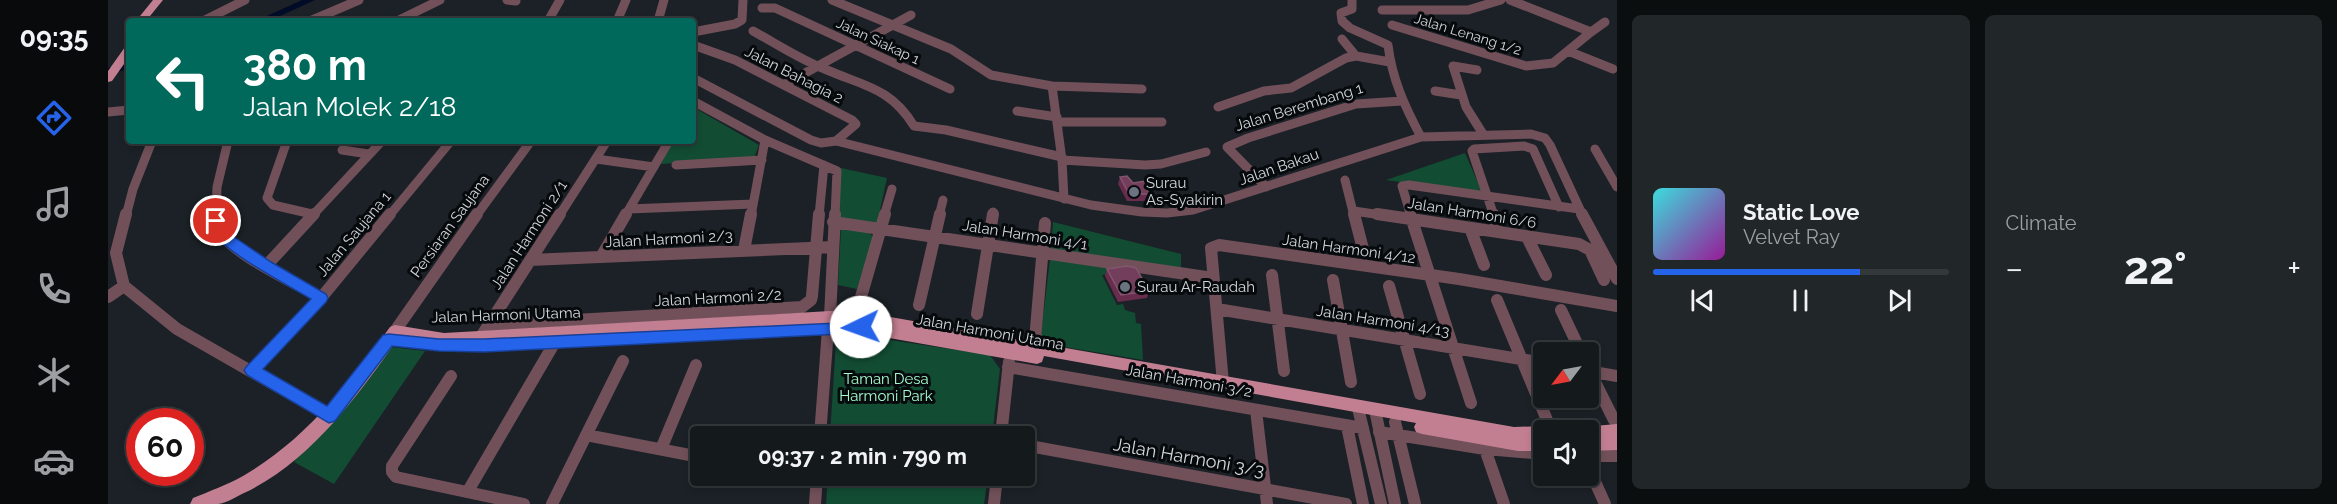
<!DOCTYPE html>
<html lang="en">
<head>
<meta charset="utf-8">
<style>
  :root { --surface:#14191c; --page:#212629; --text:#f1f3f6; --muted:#9da0a3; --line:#33383b; --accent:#2563eb }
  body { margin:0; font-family:Raleway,sans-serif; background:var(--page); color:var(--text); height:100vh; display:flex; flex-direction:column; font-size:22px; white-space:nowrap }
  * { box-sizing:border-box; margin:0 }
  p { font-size:20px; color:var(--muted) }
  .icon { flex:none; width:33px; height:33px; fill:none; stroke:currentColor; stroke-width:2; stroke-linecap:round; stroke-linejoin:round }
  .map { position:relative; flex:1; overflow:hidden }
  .panel { display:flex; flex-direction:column; gap:15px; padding:15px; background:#0b0e0f; width:720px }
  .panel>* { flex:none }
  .hud { position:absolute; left:18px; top:18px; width:570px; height:126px; border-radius:6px; box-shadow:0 3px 9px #0003,0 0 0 2px var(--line); background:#00695c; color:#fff; overflow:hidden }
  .needle { width:39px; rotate:238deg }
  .tools { position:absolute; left:1425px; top:342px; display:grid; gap:12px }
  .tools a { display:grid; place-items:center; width:66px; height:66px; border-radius:6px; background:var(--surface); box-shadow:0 3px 9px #0003,0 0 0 2px var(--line); font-size:30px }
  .speed { position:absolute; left:18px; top:408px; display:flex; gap:12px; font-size:30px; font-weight:700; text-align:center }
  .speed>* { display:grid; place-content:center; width:78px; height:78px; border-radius:50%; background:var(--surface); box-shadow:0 3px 9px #0003,0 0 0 2px var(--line); line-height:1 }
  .speed .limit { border:9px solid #d22; background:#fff; color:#111 }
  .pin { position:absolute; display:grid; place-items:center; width:51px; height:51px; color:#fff; margin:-26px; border:3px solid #fff; border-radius:50%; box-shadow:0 2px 6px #0007 }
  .me { position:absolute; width:66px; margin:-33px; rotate:267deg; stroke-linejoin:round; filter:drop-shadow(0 0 4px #0008) }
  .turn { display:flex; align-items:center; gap:21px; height:126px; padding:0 18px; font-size:27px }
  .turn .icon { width:78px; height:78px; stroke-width:2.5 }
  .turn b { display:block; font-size:42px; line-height:51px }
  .big { font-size:45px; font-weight:700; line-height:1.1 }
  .panel .widget { flex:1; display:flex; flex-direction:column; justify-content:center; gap:9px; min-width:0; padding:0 21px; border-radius:9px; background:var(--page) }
  .song { display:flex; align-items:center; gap:18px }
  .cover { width:72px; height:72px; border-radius:9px; background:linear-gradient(135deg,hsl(180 70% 55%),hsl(300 70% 35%)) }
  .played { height:6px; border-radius:3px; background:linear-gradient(90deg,var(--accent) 70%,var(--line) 70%) }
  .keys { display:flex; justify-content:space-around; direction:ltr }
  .heat { display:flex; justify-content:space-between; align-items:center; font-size:33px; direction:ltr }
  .panel .tiles { flex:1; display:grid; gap:15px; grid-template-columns:repeat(2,1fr) }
  .trip { position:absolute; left:582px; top:426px; width:345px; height:60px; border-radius:6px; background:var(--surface); box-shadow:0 3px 9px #0003,0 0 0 2px var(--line); font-weight:700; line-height:60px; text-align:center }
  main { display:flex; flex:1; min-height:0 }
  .tabs { display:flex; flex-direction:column; width:108px; justify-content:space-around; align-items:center; background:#080a0b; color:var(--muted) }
  .tabs .icon { width:42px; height:42px }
  .tabs .active { color:var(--accent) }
  .tabs b { font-size:27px; color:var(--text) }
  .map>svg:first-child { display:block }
  .green { fill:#124c33 }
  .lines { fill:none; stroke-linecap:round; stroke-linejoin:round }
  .river { fill:#000c27; fill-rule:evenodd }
  .minor-far1 { stroke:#715059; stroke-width:9 }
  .minor { stroke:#715059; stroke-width:12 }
  .major { fill:#c37f92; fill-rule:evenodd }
  .wall { fill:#682c4c }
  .building { fill:#733e5b; stroke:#82566f; stroke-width:1.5 }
  .route { fill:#2563eb; stroke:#184099; stroke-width:1.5 }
  .worship-dot { fill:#6b7280; stroke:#070a0c; stroke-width:2 }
  .labels { text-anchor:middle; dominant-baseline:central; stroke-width:6; stroke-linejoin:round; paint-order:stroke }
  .far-street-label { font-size:14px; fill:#d2d6da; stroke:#070a0c }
  .street-label { font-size:15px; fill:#d2d6da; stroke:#070a0c }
  .poi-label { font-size:15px; fill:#d2d6da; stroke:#070a0c; text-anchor:start }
  .park-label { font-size:15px; fill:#a3facd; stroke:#070a0c }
  .near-street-label { font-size:18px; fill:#d2d6da; stroke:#070a0c }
</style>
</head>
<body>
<main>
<nav class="tabs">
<b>09:35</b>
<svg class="icon active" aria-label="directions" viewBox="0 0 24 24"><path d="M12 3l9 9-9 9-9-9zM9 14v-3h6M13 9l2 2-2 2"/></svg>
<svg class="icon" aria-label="music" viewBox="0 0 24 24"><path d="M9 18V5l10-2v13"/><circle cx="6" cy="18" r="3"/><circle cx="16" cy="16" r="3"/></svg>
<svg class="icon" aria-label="phone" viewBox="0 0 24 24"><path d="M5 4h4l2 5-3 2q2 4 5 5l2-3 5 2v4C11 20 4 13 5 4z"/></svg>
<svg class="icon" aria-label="climate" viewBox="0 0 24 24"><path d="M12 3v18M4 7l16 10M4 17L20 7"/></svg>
<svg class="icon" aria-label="car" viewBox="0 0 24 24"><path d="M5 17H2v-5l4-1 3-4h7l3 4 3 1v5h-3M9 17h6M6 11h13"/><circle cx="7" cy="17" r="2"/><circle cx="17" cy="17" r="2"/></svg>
</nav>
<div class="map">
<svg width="1509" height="504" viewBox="0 0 1509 504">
  <rect width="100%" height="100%" fill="#1b2126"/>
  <path class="green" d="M585,107L651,145L646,158L553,164L565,141H585Z
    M1357,153L1375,194L1278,180Z
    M733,168L779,178L769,224L728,219Z
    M945,222L1073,254V270L943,249Z
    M733,228L761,232L765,237L749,289L730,285Z
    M942,259L1005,269V274L994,275L1009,305L1015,304L1017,310L1027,313L1028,323L1033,324L1035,360L932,343Z
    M742,334L882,355L892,369L884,436H722L728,341Z
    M282,347L317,351L226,484L186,462Z
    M720,476H880L876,504H718Z"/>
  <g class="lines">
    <path class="river" d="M194,0H207L161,21H148Z
      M21,63V69L0,74V68Z"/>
    <path class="minor-far1" d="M399,0L408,1
      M724,0L843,49L883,75L944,86L1034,89
      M1244,0V9L1233,13L1234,21L1242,28L1280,45C1284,79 1297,107 1313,137
      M654,8H667L842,89
      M1274,10H1360L1393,0
      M95,21L137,0
      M202,21L251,0
      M289,21L332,0
      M440,21L452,0
      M509,21L518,0
      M550,21L556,0
      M1284,25L1418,66L1445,63L1483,32L1402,0
      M645,31C669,44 693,60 719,70C756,86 783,88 806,126L838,130L954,157
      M585,32L627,24L634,20L635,0
      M1483,32L1497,22
      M1234,39L1248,56
      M585,45L627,60L744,120L748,124L728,141
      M1460,51L1505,69
      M1369,70L1345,66L1358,107L1375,134
      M585,78L703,140L713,143L728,141L983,205L1034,212L1059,213L1085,210L1313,137L1423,134L1437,138L1442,145L1475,216
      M677,84L803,15
      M944,86L954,160L956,199
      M1327,91L1353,95
      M585,101L657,140L729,171L727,216
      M1110,107L1156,91L1183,88L1238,58L1248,56L1282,62
      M909,111L949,117
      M0,112L21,110
      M949,122H1054
      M179,141L159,198L165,205L204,214
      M1487,149L1509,187
      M234,150L261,154
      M488,159L546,167
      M954,160L1037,165L1053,164L1098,152
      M568,165L654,160
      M1237,180L1246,216
      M1158,187L1119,147L1140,138L1248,104L1294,101
      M521,209L645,204
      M1246,211L1280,216
      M18,216L25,189L44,141
      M108,216L109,187L120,141
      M204,216L274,141
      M281,216L343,141
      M368,216L423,141
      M451,216L499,141
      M517,216L561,141
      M643,216L657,140
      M711,216L716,165
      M776,216L784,189
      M831,216L835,200
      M884,216L885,212
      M1303,216L1294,186L1301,185L1471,209
      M1386,216L1364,151L1366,149L1416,146L1425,149L1451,207"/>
    <path class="minor" d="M18,214L8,253L16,286L69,329L221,416
      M107,214C108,221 109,227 112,232C128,256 187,282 213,298
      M1246,214L1255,249
      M1269,214L1471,244L1482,250L1496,280
      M1302,214L1363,403
      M1385,214L1390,232
      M1474,214L1509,279
      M725,222L1105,278
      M1362,228L1376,265
      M1419,237L1438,275
      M636,250L643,214
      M493,257L518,214
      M422,260L725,247
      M158,266L206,214
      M1164,275L1176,371
      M1225,280L1243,382
      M1281,286L1312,394
      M0,297L16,286
      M753,297L777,214
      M1389,300L1439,420
      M811,305L832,214
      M1109,309L1436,363
      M1453,310L1473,352
      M869,314L885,214
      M722,317L727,214
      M380,325L694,307L703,300L704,296L711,214
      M287,331L369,214
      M927,340L937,223
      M367,346L452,214
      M900,367L1255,428
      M1480,368L1506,420
      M144,370L213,298L282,214
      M1480,371L1509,376
      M343,376L284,466V472L288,477L416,504
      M1115,383L1103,248L1111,245L1351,279L1509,306
      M1250,408L1273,504
      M1148,410L1159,504
      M1267,410L1287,504
      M1287,422L1307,504
      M1239,426L1255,504
      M1271,432L1377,449L1436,454
      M478,435L592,457
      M712,436L720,329
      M893,436L901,362
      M916,445L1238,504
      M553,449L588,365
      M1377,449L1396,504
      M1480,456H1509
      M1480,466L1497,504
      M687,476L709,480
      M360,491L447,342
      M444,504L515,361
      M707,504L709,476
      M886,504L889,476"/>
    <path class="major" d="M45,0H55L38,21H28Z
      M21,46V57L4,81L0,82V71L17,47Z
      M722,311L754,312L1406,427L1436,426L1443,430H1436V451H1410L1314,434L1308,432L1306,427L1308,423L936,356L934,362L929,364L753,333L528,343L523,341L521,337L522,334L336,345L291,337C250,396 202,462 136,493C128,497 118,503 110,504C101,504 91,504 82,504L85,498C102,491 119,485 135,476C197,440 241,384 282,327L287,325L336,333Z
      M1509,424V450L1480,451V430H1473L1474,427Z"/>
  </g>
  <path class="wall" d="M1012,177L1025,183L1042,187L1040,192L1041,194L1039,201H1019L1010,184Z
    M999,269L1041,291L1039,298L1010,302L997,276Z"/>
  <path class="building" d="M1019,176L1025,183L1038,181L1042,187L1038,188L1041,194H1021L1012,177Z
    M1019,266L1028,268L1041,291L1013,295L999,269Z"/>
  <path class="route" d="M108,216L112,218L117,229L123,235L163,262L218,294L220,298L218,302L155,369L219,406L275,335L281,334L331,339H376L753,322L758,323L760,327L758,332L753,333L376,352L331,351L284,346L227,421L221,423L139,375L136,370L139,366L203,299C180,285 120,254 106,234C103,230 102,225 101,221Z"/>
  <g class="worship-dot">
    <circle cx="1026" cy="192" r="6"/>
    <circle cx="1017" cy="287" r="6"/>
  </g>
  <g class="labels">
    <g class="far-street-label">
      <text transform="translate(1360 34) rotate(17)">Jalan Lenang 1/2</text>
      <text transform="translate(770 41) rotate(25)">Jalan Siakap 1</text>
    </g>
    <g class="street-label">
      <text transform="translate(686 75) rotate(27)">Jalan Bahagia 2</text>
      <text transform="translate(1191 107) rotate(-17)">Jalan Berembang 1</text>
      <text transform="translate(1171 167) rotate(-19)">Jalan Bakau</text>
      <text transform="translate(1364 213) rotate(9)">Jalan Harmoni 6/6</text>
      <text transform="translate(342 226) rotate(-54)">Persiaran Saujana</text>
      <text transform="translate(246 234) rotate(-50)">Jalan Saujana 1</text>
      <text transform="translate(421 235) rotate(-57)">Jalan Harmoni 2/1</text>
      <text transform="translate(917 235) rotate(9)">Jalan Harmoni 4/1</text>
      <text transform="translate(561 239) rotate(-3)">Jalan Harmoni 2/3</text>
      <text transform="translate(1241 249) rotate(8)">Jalan Harmoni 4/12</text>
      <text transform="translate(610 298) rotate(-3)">Jalan Harmoni 2/2</text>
      <text transform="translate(398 315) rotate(-2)">Jalan Harmoni Utama</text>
      <text transform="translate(1275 321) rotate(9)">Jalan Harmoni 4/13</text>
      <text transform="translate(882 332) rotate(10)">Jalan Harmoni Utama</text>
      <text transform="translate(1081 381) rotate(10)">Jalan Harmoni 3/2</text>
    </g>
    <g class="poi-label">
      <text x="1038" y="183">Surau<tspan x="1038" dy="17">As-Syakirin</tspan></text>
      <text x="1029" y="287">Surau Ar-Raudah</text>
    </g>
    <g class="park-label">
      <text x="778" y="379">Taman Desa<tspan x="778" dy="17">Harmoni Park</tspan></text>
    </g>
    <g class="near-street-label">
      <text transform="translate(1081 457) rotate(10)">Jalan Harmoni 3/3</text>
    </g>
  </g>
</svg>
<div class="tools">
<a><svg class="needle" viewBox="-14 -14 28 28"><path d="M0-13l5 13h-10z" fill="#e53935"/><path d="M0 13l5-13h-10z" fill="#9da0a3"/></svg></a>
<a><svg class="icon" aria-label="sound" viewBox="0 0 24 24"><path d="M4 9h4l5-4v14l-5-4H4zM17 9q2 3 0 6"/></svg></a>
</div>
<div class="speed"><div class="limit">60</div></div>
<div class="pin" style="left:108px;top:221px;background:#d93025"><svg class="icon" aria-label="arrive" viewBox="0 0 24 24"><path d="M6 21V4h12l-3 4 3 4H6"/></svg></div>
<svg class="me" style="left:753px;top:327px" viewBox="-20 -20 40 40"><circle r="19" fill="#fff"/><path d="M0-13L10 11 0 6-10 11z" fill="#2563eb"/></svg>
<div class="trip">09:37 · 2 min · 790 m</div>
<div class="hud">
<div class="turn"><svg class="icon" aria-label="left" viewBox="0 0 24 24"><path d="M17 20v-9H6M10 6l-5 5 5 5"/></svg><div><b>380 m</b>Jalan Molek 2/18</div></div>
</div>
</div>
<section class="panel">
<div class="tiles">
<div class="widget">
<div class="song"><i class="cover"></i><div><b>Static Love</b><p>Velvet Ray</p></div></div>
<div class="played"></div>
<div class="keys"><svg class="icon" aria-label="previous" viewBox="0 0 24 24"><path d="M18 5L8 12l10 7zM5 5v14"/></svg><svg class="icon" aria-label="pause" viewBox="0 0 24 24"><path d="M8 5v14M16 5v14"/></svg><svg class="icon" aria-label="next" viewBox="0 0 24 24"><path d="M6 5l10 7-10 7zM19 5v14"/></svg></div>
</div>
<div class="widget"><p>Climate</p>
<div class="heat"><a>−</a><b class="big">22°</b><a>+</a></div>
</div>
</div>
</section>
</main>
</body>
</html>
